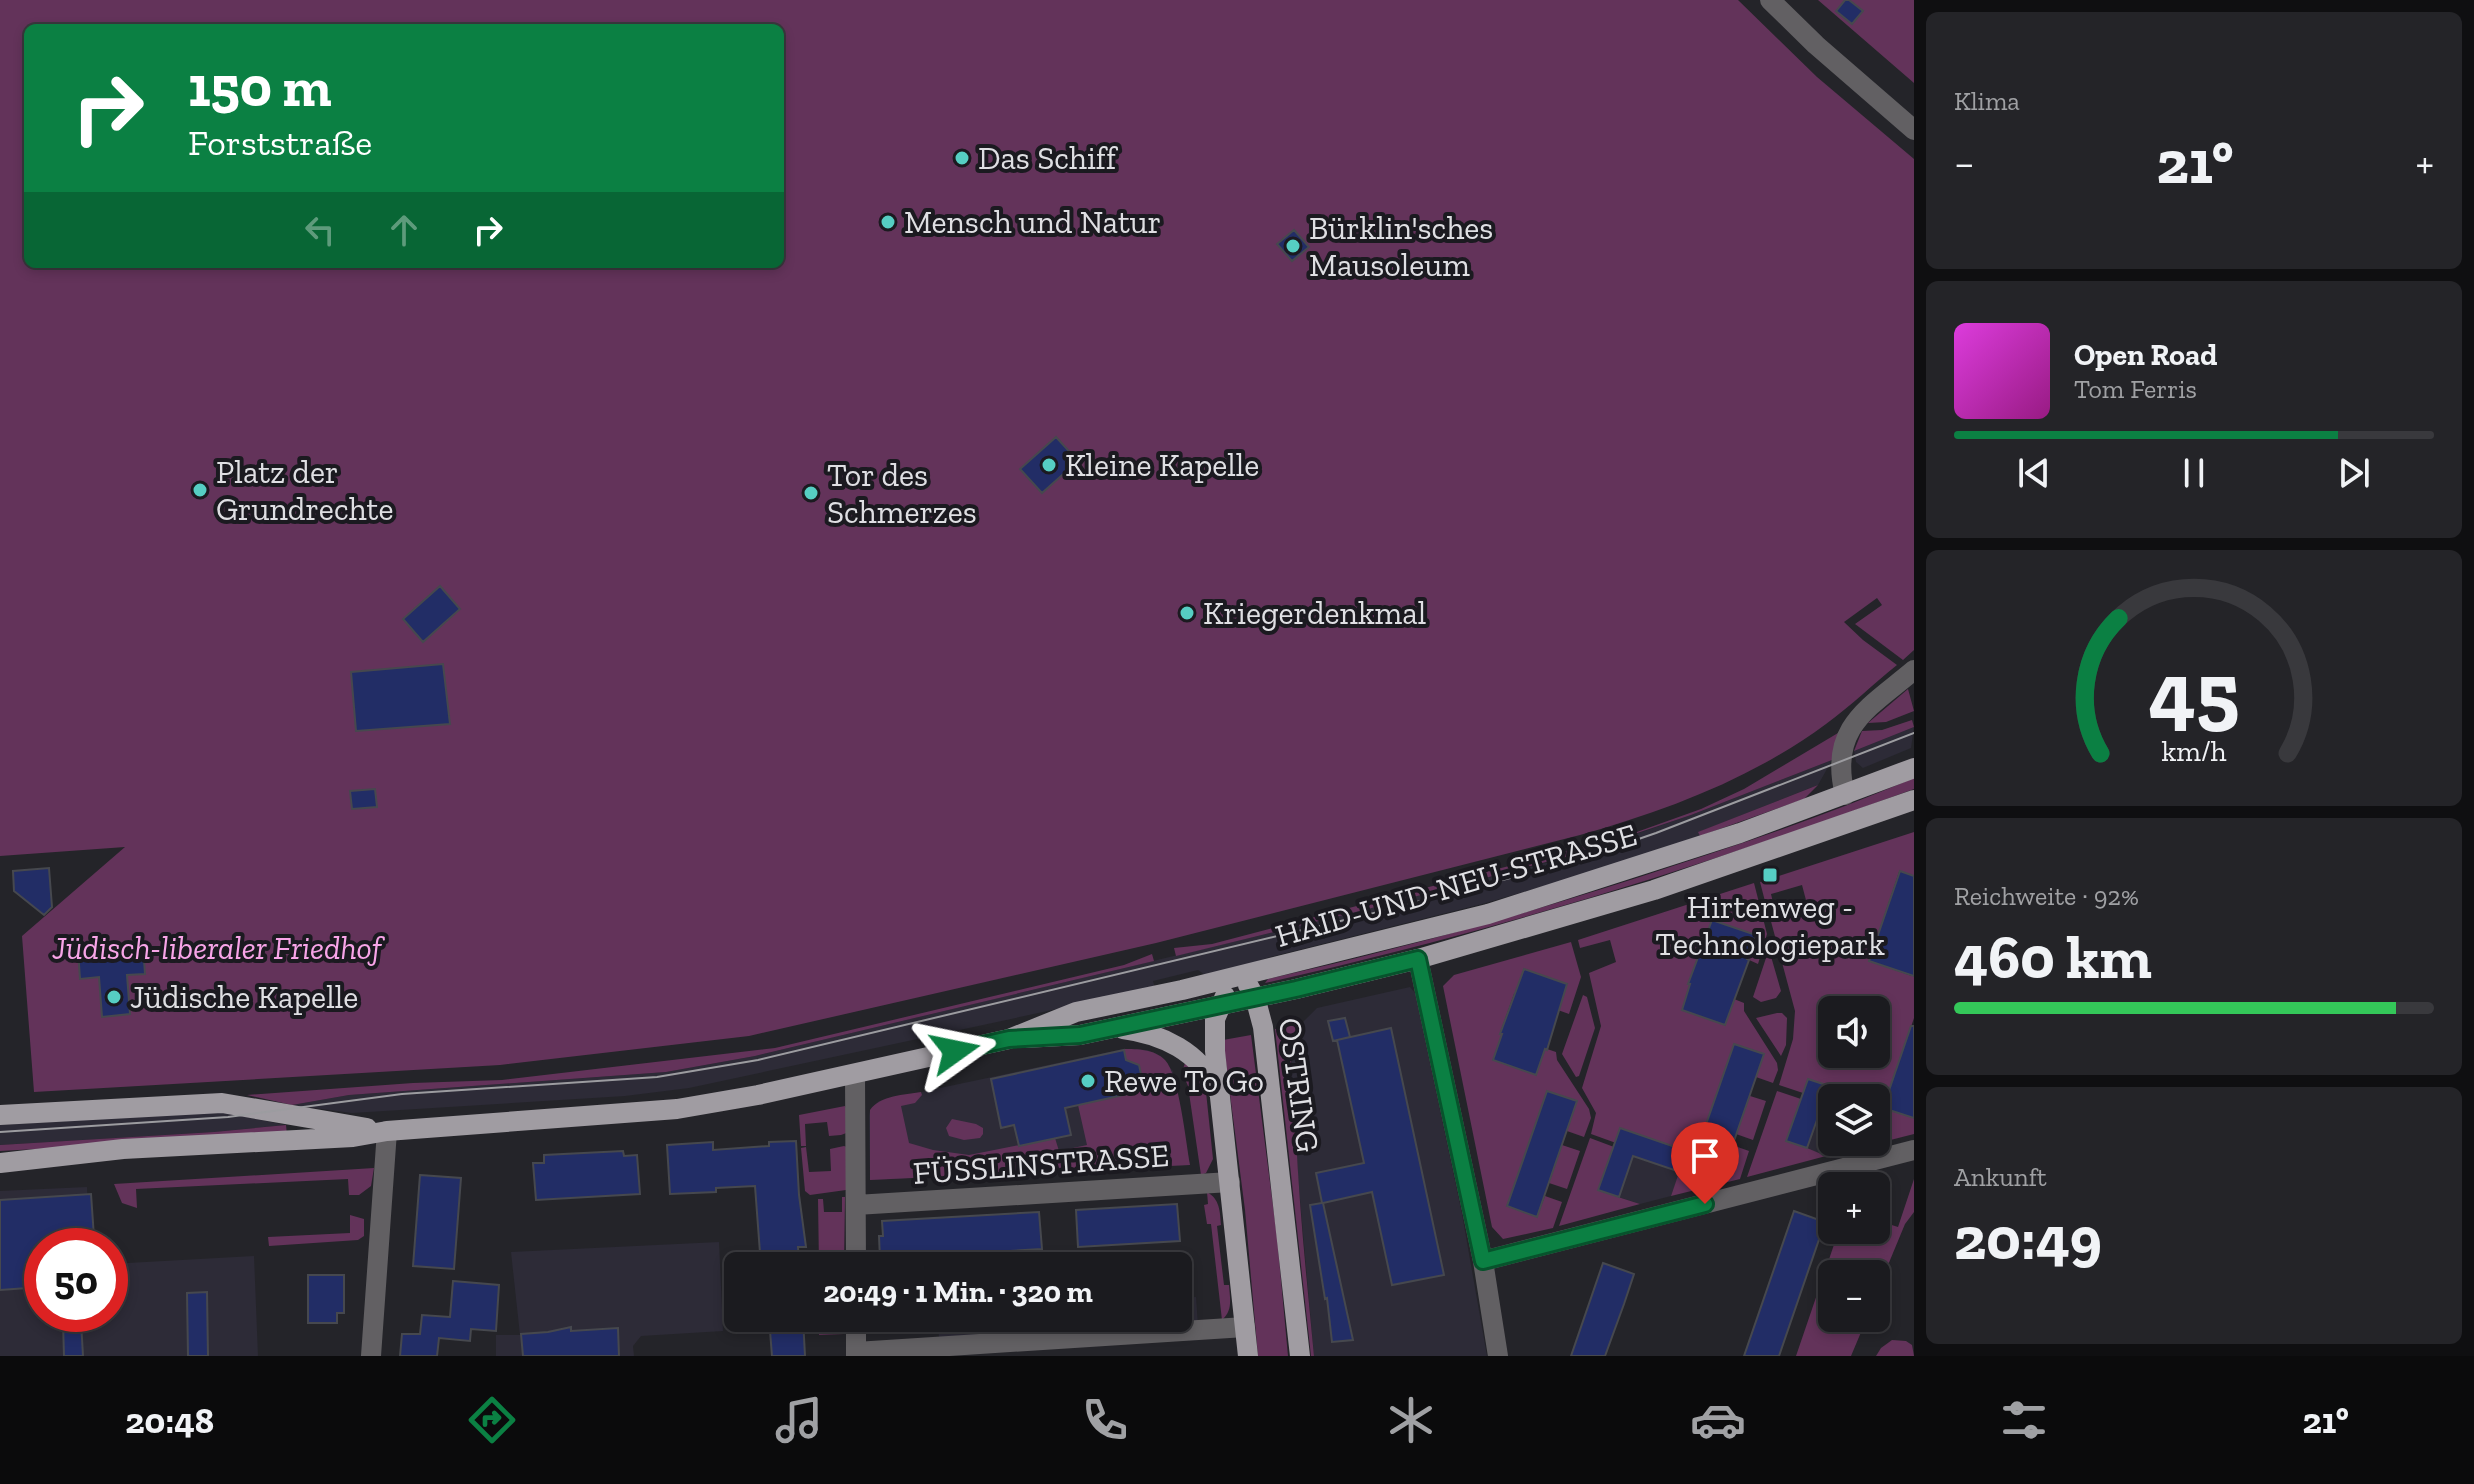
<!DOCTYPE html>
<html lang="de">
<head>
<meta charset="utf-8">
<style>
  :root { --surface:#1b1b1f; --page:#242428; --text:#f1f3f6; --muted:#a0a1a4; --line:#39393d; --accent:#0b8043 }
  body { margin:0; font-family:"Zilla Slab",serif; background:var(--page); color:var(--text); height:100vh; display:flex; flex-direction:column; font-size:30px; white-space:nowrap }
  * { box-sizing:border-box; margin:0 }
  p { font-size:26px; color:var(--muted) }
  .icon { flex:none; width:44px; height:44px; fill:none; stroke:currentColor; stroke-width:2; stroke-linecap:round; stroke-linejoin:round }
  .map { position:relative; flex:1; overflow:hidden }
  .panel { display:flex; flex-direction:column; gap:12px; padding:12px; background:#0f0f11; width:560px }
  .panel>* { flex:none }
  .hud { position:absolute; left:24px; top:24px; width:760px; height:244px; border-radius:12px; box-shadow:0 4px 12px #0003,0 0 0 2px var(--line); background:#0b8043; color:#fff; overflow:hidden }
  .controls { position:absolute; left:1818px; top:996px; display:grid; gap:16px }
  .controls a { display:grid; place-items:center; width:72px; height:72px; border-radius:12px; background:var(--surface); box-shadow:0 4px 12px #0003,0 0 0 2px var(--line); font-size:40px }
  .speed { position:absolute; left:24px; top:1228px; display:flex; gap:16px; font-size:40px; font-weight:700; text-align:center }
  .speed>* { display:grid; place-content:center; width:104px; height:104px; border-radius:50%; background:var(--surface); box-shadow:0 4px 12px #0003,0 0 0 2px var(--line); line-height:1 }
  .speed .limit { border:12px solid #d22; background:#fff; color:#111 }
  .pin { position:absolute; display:grid; place-items:center; width:68px; height:68px; color:#fff; margin:-82px -34px; border-radius:50% 50% 50% 0; rotate:-45deg; box-shadow:0 0 8px #0007 }
  .pin .icon { rotate:45deg }
  .me { position:absolute; width:88px; margin:-44px; rotate:78deg; stroke-linejoin:round; filter:drop-shadow(0 0 6px #0008) }
  .turn { display:flex; align-items:center; gap:28px; height:168px; padding:0 32px; font-size:36px }
  .turn .icon { width:104px; height:104px; stroke-width:2.5 }
  .turn b { display:block; font-size:56px; line-height:68px }
  .lanes { display:flex; align-items:center; height:76px; padding:0 32px; background:#0003; justify-content:center; gap:40px; direction:ltr }
  .lanes .off { opacity:.35 }
  .big { font-size:60px; font-weight:700; line-height:1.1 }
  .panel .tile { flex:1; display:flex; flex-direction:column; justify-content:center; gap:12px; min-width:0; padding:0 28px; border-radius:12px; background:var(--page) }
  .panel .dial { align-items:center; gap:0 }
  .dial svg { height:208px; overflow:visible; fill:none; stroke:var(--line); stroke-width:7; stroke-linecap:round; text-anchor:middle }
  .dial text { fill:var(--text); stroke:none }
  .song { display:flex; align-items:center; gap:24px }
  .cover { width:96px; height:96px; border-radius:12px; background:linear-gradient(135deg,hsl(300 70% 55%),hsl(310 70% 35%)) }
  .played { height:8px; border-radius:4px; background:linear-gradient(90deg,var(--accent) 80%,var(--line) 80%) }
  .keys { display:flex; justify-content:space-around; direction:ltr }
  .heat { display:flex; justify-content:space-between; align-items:center; font-size:44px; direction:ltr }
  .charge { height:12px; border-radius:6px; background:linear-gradient(90deg,#34c759 92%,var(--line) 0) }
  .trip { position:absolute; left:724px; top:1252px; width:468px; height:80px; border-radius:12px; background:var(--surface); box-shadow:0 4px 12px #0003,0 0 0 2px var(--line); font-weight:700; line-height:80px; text-align:center }
  .tab-bar { display:flex; height:128px; justify-content:space-around; align-items:center; background:#0b0b0c; color:var(--muted) }
  .tab-bar .icon { width:56px; height:56px }
  .tab-bar .current { color:var(--accent) }
  .tab-bar b { font-size:36px; color:var(--text) }
  main { display:flex; flex:1; min-height:0 }
  .map>svg:first-child { display:block }
  .built { fill:#2d2b37 }
  .green { fill:#63335a; fill-rule:evenodd }
  .building { fill:#222d66; stroke:#46484e; stroke-width:2 }
  .lines { fill:none; stroke-linecap:round; stroke-linejoin:round }
  .minor { stroke:#626063; stroke-width:20 }
  .major { stroke:#a09ca2; stroke-width:20 }
  .tram { stroke:#9c9ca0; stroke-width:2 }
  .route-casing { stroke:#07532c; stroke-width:20 }
  .route { stroke:#0b8043; stroke-width:14 }
  .poi-dot { fill:#56cec3; stroke:#1b1a20; stroke-width:3 }
  .labels { text-anchor:middle; dominant-baseline:central; stroke-width:8; stroke-linejoin:round; paint-order:stroke }
  .poi-label { font-size:32px; fill:#dfdfe3; stroke:#1b1a20; text-anchor:start }
  .street-label { font-size:32px; fill:#dfdfe3; stroke:#1b1a20 }
  .park-label { font-size:32px; font-style:italic; fill:#f8a5e8; stroke:#1b1a20 }
</style>
</head>
<body>
<main>
<div class="map">
<svg width="1914" height="1356" viewBox="0 0 1914 1356">
  <rect width="100%" height="100%" fill="#242429"/>
  <path class="built" d="M1914,727L1911,748L1863,768L1856,762L1854,751Z
    M1832,760L1818,785L1699,832L1700,836L1589,873L1482,904L1270,957L1217,975L1208,977L1198,970L1153,981L1155,988L689,1088L625,1096L352,1113L292,1105L349,1095L666,1072L755,1056L1295,927L1569,857L1691,815Z
    M1410,987L1415,993L1462,1214L1487,1356H1314L1298,1177L1296,1128L1290,1088L1293,1043L1301,1024L1317,1008Z
    M1123,1049L1147,1050L1157,1054L1173,1071L1190,1165L870,1180L869,1116L870,1110L879,1101Z
    M1808,1081L1859,1098H1832V1142H1860L1859,1148L1826,1156L1807,1149Z
    M198,1113H228L286,1125L214,1132L0,1145V1125Z
    M1620,1130L1687,1153L1671,1196L1640,1204L1618,1197Z
    M87,1187L89,1246H42V1314H110V1264L254,1256L258,1356H0V1191Z
    M719,1242L723,1331L641,1336L633,1346L634,1356H496V1335H520L511,1252Z
    M1196,1297L1198,1325L939,1339L938,1318H1178V1298Z"/>
  <path class="green" d="M0,0H1738L1817,77L1914,159V650L1903,660L1855,624L1882,605L1877,598L1844,622L1863,640L1897,665C1873,684 1851,706 1826,724C1753,778 1668,810 1580,835L1156,943L749,1036L500,1065L34,1092L22,936L125,847L0,856ZM28,28H780V264H28Z
    M1818,0H1914V83Z
    M1908,689L1914,711L1886,722L1868,723Z
    M1912,720L1914,727L1854,751L1862,731L1882,730Z
    M1838,733L1832,760L1691,815L1569,856L1368,909L1176,956L1174,948L1212,944L1634,833L1701,809L1744,789Z
    M1914,778V789C1702,867 1486,934 1265,983L1268,979C1407,948 1544,909 1679,864C1759,838 1837,811 1914,778Z
    M1818,785L1804,799L1700,836L1698,832Z
    M1914,832V876L1899,872L1869,961L1912,976L1914,971V1018L1884,1107L1913,1118L1914,1115V1134L1859,1148L1860,1142H1876V1098H1859L1808,1081L1803,1093L1779,1085L1793,1039L1795,1011L1769,914L1807,904L1802,885L1771,894L1774,907L1767,909L1760,882ZM1832,1010H1876V1054H1832Z
    M1754,883L1767,934L1758,964L1747,959L1755,935L1703,944L1682,1009L1734,999L1744,1003V1011L1777,1063L1778,1070L1773,1083L1756,1077L1695,1156L1724,1167L1732,1145L1749,1151L1740,1179L1671,1196L1686,1152L1616,1143L1591,1134L1596,1113L1582,1088L1601,1026L1589,973L1616,962L1610,940L1580,948L1578,940Z
    M1571,942L1581,977L1569,1014L1514,994L1500,1033L1556,1052L1557,1060L1589,1109L1591,1118L1584,1137L1567,1131L1571,1118L1541,1108L1507,1206L1537,1217L1545,1196L1562,1202L1553,1228L1503,1239L1492,1227L1443,986L1454,975Z
    M1770,953L1781,991L1776,998L1761,1002L1753,997L1767,955Z
    M1152,954L1154,961L755,1056L666,1072L349,1095L292,1105L247,1095L413,1083L502,1080L775,1048L1124,965Z
    M1583,995L1587,997L1595,1028L1579,1076L1576,1077L1562,1054Z
    M1777,1013H1782L1787,1018L1786,1045L1781,1056L1756,1018Z
    M1301,1024C1283,1060 1294,1095 1296,1133C1299,1208 1307,1282 1314,1356H1311L1275,1029Z
    M1251,1035L1277,1237L1288,1356H1258L1245,1210L1223,1040Z
    M1123,1049C1138,1049 1154,1049 1165,1060C1179,1074 1186,1143 1190,1165L870,1180V1110C881,1095 904,1095 921,1092L922,1095L915,1103L901,1106L909,1143L933,1150L969,1155L1055,1138L1059,1151L1087,1145L1078,1105L1133,1093Z
    M1185,1063L1199,1078L1206,1092L1213,1159L1206,1173L1201,1175L1188,1086L1182,1072Z
    M1777,1091L1801,1099L1807,1148L1826,1156L1747,1177Z
    M1750,1096L1766,1101L1753,1140L1736,1134Z
    M845,1106L850,1116L849,1132L841,1135L829,1136L827,1122L805,1124L806,1146H801L799,1115Z
    M952,1119L976,1124L983,1128V1134L980,1138L964,1140L949,1136L946,1128Z
    M286,1125L287,1135L0,1151V1145L214,1132Z
    M1590,1138L1614,1147L1618,1197L1640,1204L1559,1226Z
    M1562,1145L1580,1151L1567,1189L1549,1183Z
    M844,1146L847,1147L846,1190L810,1195L805,1191L801,1148L806,1147L809,1172L831,1171L830,1149Z
    M374,1168L371,1186L359,1195H349L348,1179L136,1189L137,1208L122,1203L114,1184Z
    M1914,1179V1212L1905,1224L1876,1294V1274H1832V1318H1867L1851,1356H1796L1839,1230H1876V1220L1898,1227Z
    M1207,1192C1220,1199 1220,1212 1221,1225L1217,1226L1224,1285H1229C1230,1299 1233,1310 1222,1320L1211,1224H1207L1204,1205L1208,1204Z
    M842,1197H845L844,1266H819L818,1199H823L824,1212H842Z
    M350,1215L364,1219V1236L358,1240L269,1246L268,1237L350,1233Z
    M819,1318H844V1334L819,1335Z
    M1892,1340L1906,1341L1912,1345L1914,1356H1876L1881,1348Z"/>
  <path class="building" d="M1845,0H1849L1863,11L1852,24L1836,11Z
    M1294,230L1309,247L1292,261L1277,244Z
    M1056,437L1078,461L1042,493L1020,469Z
    M440,586L460,609L423,642L403,619Z
    M443,664L450,724L356,731L351,672Z
    M375,789L377,807L352,809L350,791Z
    M49,868L52,907L44,915L14,891L13,871Z
    M1900,871L1914,876V976L1869,961Z
    M1712,920L1756,935L1747,959L1749,960L1725,1025L1682,1010L1690,984H1688Z
    M143,946L145,974L127,975L130,1014L102,1017L99,977L80,979L78,950Z
    M1524,969L1567,984L1547,1050L1545,1049L1536,1075L1493,1060L1502,1034H1500Z
    M1345,1018L1350,1037L1333,1041L1328,1021Z
    M1911,1026H1914V1118L1883,1108Z
    M1391,1028L1444,1275L1392,1285L1372,1192L1323,1203L1353,1340L1332,1342L1327,1298L1325,1299L1310,1205L1322,1203L1316,1173L1364,1163L1337,1040Z
    M1734,1044L1764,1054L1725,1167L1695,1156Z
    M1124,1050L1126,1060L1139,1065L1143,1083L1135,1085L1137,1092L1065,1108L1071,1135L1019,1146L1014,1125L1001,1128L991,1079Z
    M1808,1079L1829,1086L1807,1148L1786,1141Z
    M1547,1091L1577,1101L1537,1217L1507,1206Z
    M1620,1128L1687,1151L1680,1172L1633,1156L1619,1197L1598,1190Z
    M796,1141L799,1195L806,1247H798L799,1266H761L755,1186L716,1188V1192L670,1194L667,1145L713,1142V1150L769,1146V1142Z
    M623,1151L624,1156L637,1155L640,1194L536,1200L533,1163H544V1155Z
    M420,1175L461,1178L454,1269L413,1266Z
    M91,1194L94,1237L85,1238L86,1246H42L39,1249L41,1287L0,1290V1200Z
    M1177,1204L1180,1241L1078,1247L1076,1210Z
    M1794,1211L1825,1222L1779,1356H1744Z
    M1039,1212L1042,1249L912,1257V1261L880,1259L879,1236H883L882,1221Z
    M1603,1263L1634,1274L1624,1304L1605,1356H1571Z
    M308,1275H344V1313H337V1323H308Z
    M453,1281L499,1285L496,1331L471,1329L470,1341L439,1338L437,1356H400L402,1334H420L422,1315L450,1317Z
    M207,1292L208,1356H188L187,1293Z
    M769,1318H803L805,1356H772Z
    M81,1321L83,1356H64L63,1322Z
    M571,1327V1331L618,1328L619,1356H523L521,1334L548,1332Z"/>
  <g class="lines">
    <path class="minor" d="M1770,0L1816,45L1914,130
      M1845,795C1828,727 1869,708 1914,670
      M1418,959L1483,1261L1498,1356
      M855,1074L856,1266
      M856,1205L1230,1182
      M1483,1261L1914,1150
      M856,1318V1356
      M856,1352L1245,1327
      M371,1356L387,1131"/>
    <path class="major" d="M1248,985L1255,997L1263,1027L1300,1356
      M1225,996L1215,1019V1051L1248,1356
      M1123,1029C1162,1034 1200,1052 1216,1089
      M1024,1038L1080,1035L1296,989L1418,959L1654,890L1914,800
      M0,1115L222,1103L367,1128
      M0,1163L123,1149L353,1137L387,1131L677,1109L758,1095L1009,1039L1076,1012L1182,990L1488,914L1740,833L1914,768"/>
    <path class="tram" d="M0,1132L228,1117L402,1094L657,1077L758,1060L1374,913L1572,862L1656,833L1914,733"/>
  </g>
  <g class="lines">
    <defs>
      <path id="route" d="M955,1051L1009,1039L1080,1035L1296,989L1418,959L1483,1261L1705,1204"/>
    </defs>
    <use href="#route" class="route-casing"/>
    <use href="#route" class="route"/>
  </g>
  <g class="poi-dot">
    <circle cx="962" cy="158" r="8"/>
    <circle cx="888" cy="222" r="8"/>
    <circle cx="1293" cy="246" r="8"/>
    <circle cx="1049" cy="465" r="8"/>
    <circle cx="200" cy="490" r="8"/>
    <circle cx="811" cy="493" r="8"/>
    <circle cx="1187" cy="613" r="8"/>
    <rect x="1762" y="867" width="16" height="16" rx="4"/>
    <circle cx="114" cy="997" r="8"/>
    <circle cx="1088" cy="1081" r="8"/>
  </g>
  <g class="labels">
    <g class="poi-label">
      <text x="978" y="158">Das Schiff</text>
      <text x="904" y="222">Mensch und Natur</text>
      <text x="1309" y="228">Bürklin'sches<tspan x="1309" dy="37">Mausoleum</tspan></text>
      <text x="1065" y="465">Kleine Kapelle</text>
      <text x="216" y="472">Platz der<tspan x="216" dy="37">Grundrechte</tspan></text>
      <text x="827" y="475">Tor des<tspan x="827" dy="37">Schmerzes</tspan></text>
      <text x="1203" y="613">Kriegerdenkmal</text>
      <text x="1770" y="907" text-anchor="middle">Hirtenweg -<tspan x="1770" dy="37">Technologiepark</tspan></text>
      <text x="130" y="997">Jüdische Kapelle</text>
      <text x="1104" y="1081">Rewe To Go</text>
    </g>
    <g class="street-label">
      <text transform="translate(1456 885) rotate(-16)">HAID-UND-NEU-STRASSE</text>
      <text transform="translate(1299 1085) rotate(82)">OSTRING</text>
      <text transform="translate(1041 1164) rotate(-4)">FÜSSLINSTRASSE</text>
    </g>
    <g class="park-label">
      <text x="217" y="948">Jüdisch-liberaler Friedhof</text>
    </g>
  </g>
</svg>
<div class="controls">
<a><svg class="icon" aria-label="sound" viewBox="0 0 24 24"><path d="M4 9h4l5-4v14l-5-4H4zM17 9q2 3 0 6"/></svg></a>
<a><svg class="icon" aria-label="layers" viewBox="0 0 24 24"><path d="M12 4l9 5-9 5-9-5zM3 14l9 5 9-5"/></svg></a>
<a>+</a>
<a>−</a>
</div>
<div class="speed"><div class="limit">50</div></div>
<div class="pin" style="left:1705px;top:1204px;background:#d93025"><svg class="icon" aria-label="arrive" viewBox="0 0 24 24"><path d="M6 21V4h12l-3 4 3 4H6"/></svg></div>
<svg class="me" style="left:955px;top:1051px" viewBox="-20 -20 40 40"><path d="M0-17L14 15 0 8-14 15z" fill="#0b8043" stroke="#fff" stroke-width="4"/></svg>
<div class="trip">20:49 · 1 Min. · 320 m</div>
<div class="hud">
<div class="turn"><svg class="icon" aria-label="right" viewBox="0 0 24 24"><path d="M7 20v-9h11M14 6l5 5-5 5"/></svg><div><b>150 m</b>Forststraße</div></div>
<div class="lanes"><svg class="icon off" aria-label="left" viewBox="0 0 24 24"><path d="M17 20v-9H6M10 6l-5 5 5 5"/></svg><svg class="icon off" aria-label="ahead" viewBox="0 0 24 24"><path d="M12 20V5M6 11l6-6 6 6"/></svg><svg class="icon" aria-label="right" viewBox="0 0 24 24"><path d="M7 20v-9h11M14 6l5 5-5 5"/></svg></div>
</div>
</div>
<section class="panel">
<div class="tile"><p>Klima</p>
<div class="heat"><a>−</a><b class="big">21°</b><a>+</a></div>
</div>
<div class="tile">
<div class="song"><i class="cover"></i><div><b>Open Road</b><p>Tom Ferris</p></div></div>
<div class="played"></div>
<div class="keys"><svg class="icon" aria-label="previous" viewBox="0 0 24 24"><path d="M18 5L8 12l10 7zM5 5v14"/></svg><svg class="icon" aria-label="pause" viewBox="0 0 24 24"><path d="M8 5v14M16 5v14"/></svg><svg class="icon" aria-label="next" viewBox="0 0 24 24"><path d="M6 5l10 7-10 7zM19 5v14"/></svg></div>
</div>
<div class="tile dial"><svg viewBox="0 0 100 80">
<path d="M14 69A42 42 0 1 1 86 69"/>
<path d="M14 69A42 42 0 0 1 21 17" stroke="#0b8043"/>
<text x="50" y="56" font-size="32" font-weight="700">45</text>
<text x="50" y="72" font-size="11">km/h</text>
</svg></div>
<div class="tile"><p>Reichweite · 92%</p><b class="big">460 km</b><div class="charge"></div></div>
<div class="tile"><p>Ankunft</p><b class="big">20:49</b></div>
</section>
</main>
<nav class="tab-bar">
<b>20:48</b>
<svg class="icon current" aria-label="directions" viewBox="0 0 24 24"><path d="M12 3l9 9-9 9-9-9zM9 14v-3h6M13 9l2 2-2 2"/></svg>
<svg class="icon" aria-label="music" viewBox="0 0 24 24"><path d="M9 18V5l10-2v13"/><circle cx="6" cy="18" r="3"/><circle cx="16" cy="16" r="3"/></svg>
<svg class="icon" aria-label="phone" viewBox="0 0 24 24"><path d="M5 4h4l2 5-3 2q2 4 5 5l2-3 5 2v4C11 20 4 13 5 4z"/></svg>
<svg class="icon" aria-label="climate" viewBox="0 0 24 24"><path d="M12 3v18M4 7l16 10M4 17L20 7"/></svg>
<svg class="icon" aria-label="car" viewBox="0 0 24 24"><path d="M5 17H2v-5l4-1 3-4h7l3 4 3 1v5h-3M9 17h6M6 11h13"/><circle cx="7" cy="17" r="2"/><circle cx="17" cy="17" r="2"/></svg>
<svg class="icon" aria-label="filters" viewBox="0 0 24 24"><path d="M4 7h16M4 17h16"/><circle cx="9" cy="7" r="2"/><circle cx="15" cy="17" r="2"/></svg>
<b>21°</b>
</nav>
</body>
</html>
